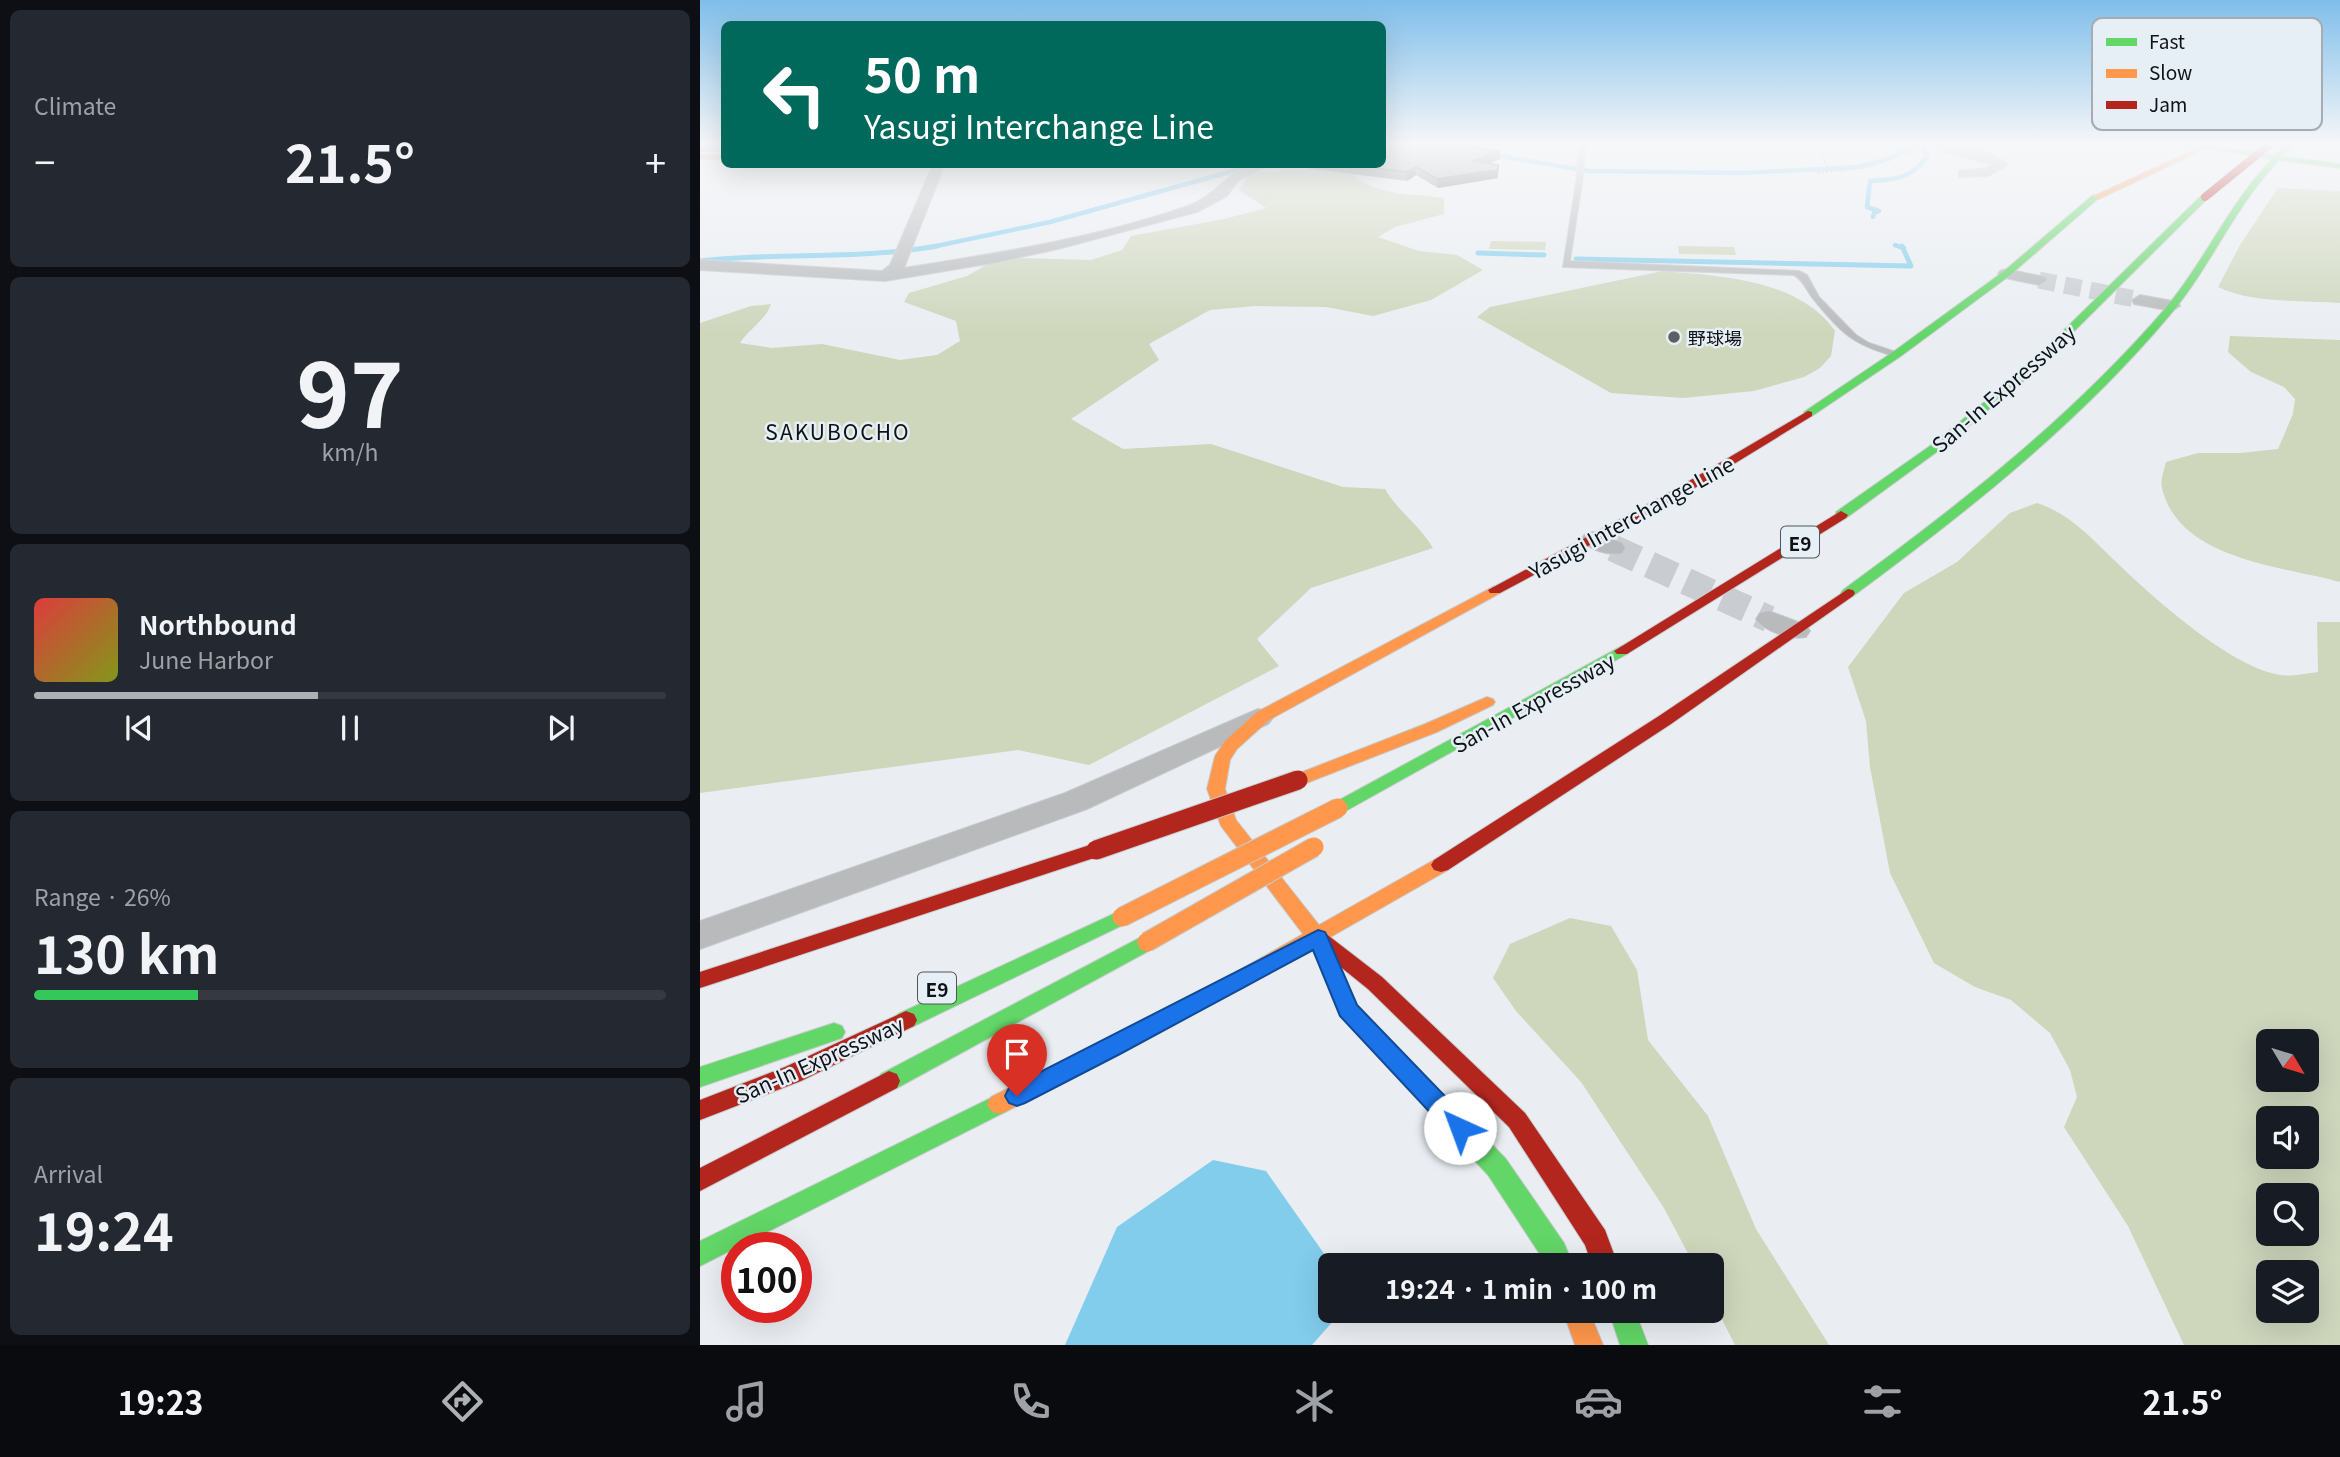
<!DOCTYPE html>
<html lang="en">
<head>
<meta charset="utf-8">
<style>
  :root { --surface:#171b24; --page:#242831; --text:#f1f3f6; --muted:#9ea1a6; --line:#363941; --accent:#aeb1b3 }
  body { margin:0; font-family:Georgia,"Noto Sans JP",serif; background:var(--page); color:var(--text); height:100vh; display:flex; flex-direction:column; font-size:26px; white-space:nowrap }
  * { box-sizing:border-box; margin:0 }
  p { font-size:23px; color:var(--muted) }
  .icon { flex:none; width:38px; height:38px; fill:none; stroke:currentColor; stroke-width:2; stroke-linecap:round; stroke-linejoin:round }
  .map { position:relative; flex:1; overflow:hidden }
  .sheet { display:flex; flex-direction:column; gap:10px; padding:10px; background:#0d0f14; width:700px }
  .sheet>* { flex:none }
  .banner { position:absolute; left:21px; top:21px; width:665px; height:147px; border-radius:10px; box-shadow:0 7px 28px #0002; background:#00695c; color:#fff; overflow:hidden }
  .needle { width:46px; rotate:128deg }
  .controls { position:absolute; left:1556px; top:1029px; display:grid; gap:14px }
  .controls a { display:grid; place-items:center; width:63px; height:63px; border-radius:10px; background:var(--surface); box-shadow:0 7px 28px #0002; font-size:35px }
  .speed { position:absolute; left:21px; top:1232px; display:flex; gap:14px; font-size:35px; font-weight:700; text-align:center }
  .speed>* { display:grid; place-content:center; width:91px; height:91px; border-radius:50%; background:var(--surface); box-shadow:0 7px 28px #0002; line-height:1 }
  .speed .limit { border:10px solid #d22; background:#fff; color:#111 }
  .pin { position:absolute; display:grid; place-items:center; width:60px; height:60px; color:#fff; margin:-72px -30px; border-radius:50% 50% 50% 0; rotate:-45deg; box-shadow:0 0 7px #0007 }
  .pin .icon { rotate:45deg }
  .me { position:absolute; width:77px; margin:-38px; rotate:317deg; stroke-linejoin:round; filter:drop-shadow(0 0 5px #0008) }
  .turn { display:flex; align-items:center; gap:24px; height:147px; padding:0 28px; font-size:32px }
  .turn .icon { width:91px; height:91px; stroke-width:2.5 }
  .turn b { display:block; font-size:49px; line-height:60px }
  .big { font-size:52px; font-weight:700; line-height:1.1 }
  .sheet .card { flex:1; display:flex; flex-direction:column; justify-content:center; gap:10px; min-width:0; padding:0 24px; border-radius:10px; background:var(--page) }
  .sheet .dial { align-items:center; gap:0 }
  .dial b { font-size:91px; line-height:1 }
  .song { display:flex; align-items:center; gap:21px }
  .cover { width:84px; height:84px; border-radius:10px; background:linear-gradient(135deg,hsl(0 70% 55%),hsl(70 70% 35%)) }
  .played { height:7px; border-radius:4px; background:linear-gradient(90deg,var(--accent) 45%,var(--line) 45%) }
  .keys { display:flex; justify-content:space-around; direction:ltr }
  .heat { display:flex; justify-content:space-between; align-items:center; font-size:38px; direction:ltr }
  .charge { height:10px; border-radius:5px; background:linear-gradient(90deg,#34c759 26%,var(--line) 0) }
  .trip { position:absolute; left:618px; top:1253px; width:406px; height:70px; border-radius:10px; background:var(--surface); box-shadow:0 7px 28px #0002; font-weight:700; line-height:70px; text-align:center }
  .tabs { display:flex; height:112px; justify-content:space-around; align-items:center; background:#090b0e; color:var(--muted) }
  .tabs .icon { width:49px; height:49px }
  .tabs .selected { color:var(--accent) }
  .tabs b { font-size:32px; color:var(--text) }
  main { display:flex; flex:1; min-height:0 }
  .map>svg:first-child { display:block }
  .green { fill:#ced6bc; fill-rule:evenodd }
  .water { fill:#82cdec }
  .lines { fill:none; stroke-linecap:round; stroke-linejoin:round }
  .stream-far1 { stroke:#82cdec; stroke-width:4.5 }
  .stream { stroke:#82cdec; stroke-width:5 }
  .street-tunnel-far1 { stroke:#c9cdd1; stroke-width:17; stroke-dasharray:17 9; stroke-linecap:butt }
  .street-tunnel { stroke:#c9cdd1; stroke-width:27; stroke-dasharray:27 13; stroke-linecap:butt }
  .lane-casing { stroke:#c8cbce; stroke-width:2 }
  .street-casing { stroke:#c8cbce; stroke-width:2 }
  .fast-casing { stroke:#c8cbce; stroke-width:2 }
  .slow-casing { stroke:#c8cbce; stroke-width:2 }
  .jam-casing { stroke:#c8cbce; stroke-width:2 }
  .path { stroke:#b2b4b6; stroke-width:2; stroke-dasharray:2.5 2; stroke-linecap:butt }
  .lane { fill:#b9babb; fill-rule:evenodd }
  .street { fill:#b9babb; fill-rule:evenodd }
  .fast { fill:#63d668; fill-rule:evenodd }
  .slow { fill:#ff974d; fill-rule:evenodd }
  .jam { fill:#b3261e; fill-rule:evenodd }
  .slow-bridge-casing { stroke:#c8cbce; stroke-width:21; stroke-linecap:butt }
  .jam-bridge-far1-casing { stroke:#c8cbce; stroke-width:9; stroke-linecap:butt }
  .jam-bridge-casing { stroke:#c8cbce; stroke-width:21; stroke-linecap:butt }
  .slow-bridge { stroke:#ff974d; stroke-width:19 }
  .jam-bridge-far1 { stroke:#b3261e; stroke-width:8 }
  .jam-bridge { stroke:#b3261e; stroke-width:19 }
  .wall { fill:#919496 }
  .shaded-wall { fill:#76787a }
  .building { fill:#a9acaf; stroke:#76787a; stroke-width:2 }
  .route { fill:#1a73e8; stroke:#114b97; stroke-width:2 }
  .poi-dot { fill:#5c6062; stroke:#e6eef6; stroke-width:2.5 }
  .labels { text-anchor:middle; dominant-baseline:central; stroke-width:5; stroke-linejoin:round; paint-order:stroke }
  .far-poi-label { font-size:18px; fill:#101315; stroke:#e6eef6; text-anchor:start }
  .shield { fill:#e6eef6; stroke:#505558; stroke-width:2 }
  .shield-label { font-size:19px; font-weight:bold; fill:#101315 }
  .street-label { font-size:21px; fill:#101315; stroke:#e6eef6 }
  .far-quarter-label { font-size:21px; letter-spacing:2px; fill:#101315; stroke:#e6eef6 }
  .key { fill:#e6eef6; stroke:#a6acb2; stroke-width:2 }
  .key-label { font-size:19px; fill:#101315 }
</style>
</head>
<body>
<main>
<section class="sheet">
<div class="card"><p>Climate</p>
<div class="heat"><a>−</a><b class="big">21.5°</b><a>+</a></div>
</div>
<div class="card dial"><b>97</b><p>km/h</p></div>
<div class="card">
<div class="song"><i class="cover"></i><div><b>Northbound</b><p>June Harbor</p></div></div>
<div class="played"></div>
<div class="keys"><svg class="icon" aria-label="previous" viewBox="0 0 24 24"><path d="M18 5L8 12l10 7zM5 5v14"/></svg><svg class="icon" aria-label="pause" viewBox="0 0 24 24"><path d="M8 5v14M16 5v14"/></svg><svg class="icon" aria-label="next" viewBox="0 0 24 24"><path d="M6 5l10 7-10 7zM19 5v14"/></svg></div>
</div>
<div class="card"><p>Range · 26%</p><b class="big">130 km</b><div class="charge"></div></div>
<div class="card"><p>Arrival</p><b class="big">19:24</b></div>
</section>
<div class="map">
<svg width="1640" height="1345" viewBox="0 0 1640 1345">
  <rect width="100%" height="100%" fill="#eaeef2"/>
  <path class="green" d="M647,167C664,196 714,193 744,198V214L695,227L678,237L719,251L757,255L783,270L731,300L673,316L626,307L555,306L510,310L449,344L459,360L371,419L423,449L511,444L643,487L685,489C699,513 718,523 733,548L611,588L557,639L579,666L389,765L318,750L0,793V323L51,306L71,304C66,320 49,329 40,343L72,348L122,344L200,360L237,355L260,341L256,321L204,302L209,293L267,276L286,265L319,258L391,260L422,250L431,236L524,219L566,208L539,190L547,178L559,172Z
    M1578,188L1640,191V303C1600,300 1554,304 1518,287L1540,245Z
    M791,241L846,242L845,250L789,249Z
    M978,246L1034,247L1036,255L979,254Z
    M963,271C1020,276 1099,279 1135,331L1131,356L1120,368L1104,377L1054,391L983,398L911,393L777,317L790,307Z
    M1530,336L1640,340V582C1582,566 1479,560 1462,488C1460,481 1464,470 1466,462L1498,453H1541L1578,449L1593,414L1595,399L1584,387L1551,372L1528,352Z
    M1337,503C1370,514 1389,536 1414,560C1449,594 1532,669 1581,675C1592,677 1607,673 1618,672L1617,622H1640V1345H1484L1428,1226L1364,1127L1377,1097L1370,1070L1350,1033L1311,1000L1275,987L1234,963L1190,873L1170,767L1166,721L1148,667L1204,593L1257,562L1310,513ZM1568,1041H1606V1080H1568ZM1568,1118H1606V1157H1568ZM1568,1195H1606V1234H1568ZM1568,1272H1606V1311H1568Z
    M870,918L911,926L937,970L948,1040L1008,1116L1056,1229L1129,1345H1035L1012,1300V1265H994L964,1208L881,1082L816,1011L793,978L810,944Z"/>
  <path class="water" d="M513,1160L566,1171L632,1265H630V1311H642L612,1345H365L417,1227Z"/>
  <g class="lines">
    <path class="stream-far1" d="M0,150H24
      M789,154L889,171L1042,173L1159,167L1190,158L1214,145
      M1173,217L1174,213L1179,211L1167,207L1170,181C1197,179 1210,179 1227,157L1224,148L1226,145
      M1195,245L1204,248
      M227,248L350,222L558,164"/>
    <path class="stream" d="M778,253L844,255
      M876,259L1211,266L1202,246
      M0,261C79,252 159,260 237,246"/>
    <path class="street-tunnel-far1" d="M1339,280L1440,300"/>
    <path class="street-tunnel" d="M913,548L1069,619"/>
    <defs>
      <path id="lane" d="M879,145H885L883,176L870,261L1099,271L1107,275L1119,297L1156,335L1169,343L1202,354L1197,357C1154,345 1143,335 1115,301C1107,293 1105,281 1094,275L863,267L877,176Z"/>
      <path id="street" d="M1232,145C1252,145 1294,150 1308,165L1288,176L1259,177V171L1285,168L1293,165L1241,151Z
        M233,164H245L204,268C298,253 395,238 485,207C525,193 524,164 573,164L539,180L527,196L497,212L358,249L293,263L185,281L0,270V260L182,271L190,265Z
        M1306,269L1345,277L1347,280L1339,285L1300,277L1298,274L1300,271Z
        M1440,295L1478,302L1480,306L1472,311L1434,304L1432,300Z
        M893,532L922,543L925,548L922,553C908,556 889,550 881,539L885,534Z
        M1069,611L1106,625L1110,631L1106,637C1091,640 1065,632 1056,619L1060,613Z
        M558,709L568,712L573,718L568,724L387,809L0,949V921L365,793Z"/>
      <path id="fast" d="M1483,145H1503L1575,155L1586,145H1593L1582,156L1640,164V168L1579,160C1534,207 1511,267 1469,316C1378,424 1267,512 1153,596H1143L1141,593L1143,590C1258,506 1370,419 1464,310C1504,263 1528,205 1572,159Z
        M1393,195L1400,197L1309,276L1201,356L1112,416H1104V412L1193,352L1303,272Z
        M1502,195L1509,197L1327,378L1238,451L1146,518H1136V512L1230,446L1319,374Z
        M922,646L930,651L927,654L644,812H632L629,808L632,804Z
        M422,910L429,912L432,917L429,922L214,1026L206,1029L198,1026L195,1020L198,1014Z
        M619,932L626,935L629,940L657,1005L806,1159L864,1243L873,1265H847L788,1175L640,1016L609,940L612,935Z
        M447,934L454,936L457,942L454,948L197,1088L189,1091L181,1088L178,1081L181,1074Z
        M134,1023L142,1026L145,1032L142,1038L0,1087V1067Z
        M299,1094L307,1097L311,1104L307,1111L0,1266V1241Z
        M909,1311H935L948,1345H920Z"/>
      <path id="slow" d="M1504,145H1513L1399,199L1392,197Z
        M0,155H24V159H0Z
        M795,586L800,587L802,590L800,593L569,720L537,749L530,760L525,789L536,820L619,925L734,860L741,858L748,860L751,865L748,870L627,939L625,943L617,945L545,987L307,1111L299,1114L291,1111L287,1104L291,1097L531,975L603,934L521,826L507,789L515,756L525,741L557,712Z
        M787,697L793,699L795,702L793,705L737,732L604,784H592L589,780L592,776L725,724Z
        M863,1311H889L903,1345H875Z"/>
      <path id="jam" d="M1108,411L1112,412V416L980,497L800,593H790L788,590L972,491Z
        M1141,511L1148,515L1146,518L927,654H917L914,651Z
        M1148,589L1153,590L1155,593L1153,596L971,724L748,870L741,872L734,870L731,865L734,860L959,716Z
        M396,843L403,845L405,850L403,855L0,988V972Z
        M618,930L625,933L682,977L825,1113L905,1230L918,1265H892L885,1245L809,1127L668,989L611,943L608,938L611,933Z
        M206,1011L214,1014L217,1020L214,1026L101,1081L0,1120V1100L85,1067Z
        M189,1071L197,1074L200,1081L197,1088L0,1191V1168Z"/>
    </defs>
    <use href="#lane" class="lane-casing"/>
    <use href="#street" class="street-casing"/>
    <use href="#fast" class="fast-casing"/>
    <use href="#slow" class="slow-casing"/>
    <use href="#jam" class="jam-casing"/>
    <path class="path" d="M942,145L944,152
      M1115,145L1129,169
      M1117,173L1170,167L1221,148"/>
    <use href="#lane" class="lane"/>
    <use href="#street" class="street"/>
    <use href="#fast" class="fast"/>
    <use href="#slow" class="slow"/>
    <use href="#jam" class="jam"/>
    <defs>
      <path id="slow-bridge" d="M422,917L638,808
        M447,942L614,847"/>
      <path id="jam-bridge-far1" d="M1505,197L1569,145"/>
      <path id="jam-bridge" d="M396,850L598,780"/>
    </defs>
    <use href="#slow-bridge" class="slow-bridge-casing"/>
    <use href="#jam-bridge-far1" class="jam-bridge-far1-casing"/>
    <use href="#jam-bridge" class="jam-bridge-casing"/>
    <use href="#slow-bridge" class="slow-bridge"/>
    <use href="#jam-bridge-far1" class="jam-bridge-far1"/>
    <use href="#jam-bridge" class="jam-bridge"/>
  </g>
  <path class="wall" d="M800,159L788,164L798,165V178L738,188L716,175L707,181L598,167L597,164H682Z"/>
  <path class="shaded-wall" d="M800,151V159L773,170V161Z
    M716,167V175L707,181V172Z
    M798,170V178L738,188L737,179Z"/>
  <path class="building" d="M682,145L725,146L727,145H752L800,151L773,161L798,165V170L737,179L716,167L707,172L642,164H682Z"/>
  <linearGradient id="sky" x2="0" y2="1"><stop stop-color="#7fbeea"/><stop offset="0.43" stop-color="#f6f7f9"/><stop offset="1" stop-color="#f6f7f9" stop-opacity="0"/></linearGradient>
  <rect width="1640" height="334" fill="url(#sky)"/>
  <path class="route" d="M618,930L625,932L628,938L657,1005L768,1120L772,1128L768,1135L760,1138L751,1135L640,1016L613,950L420,1054L325,1103L317,1106L309,1103L305,1096L309,1088Z"/>
  <circle class="poi-dot" cx="974" cy="337" r="7"/>
  <g class="labels">
    <g class="far-poi-label">
      <text x="988" y="337">野球場</text>
    </g>
    <g class="shield">
      <rect x="1081" y="526.5" width="38" height="31" rx="5"/>
      <rect x="218" y="972.5" width="38" height="31" rx="5"/>
    </g>
    <g class="shield-label">
      <text x="1100" y="542">E9</text>
      <text x="237" y="988">E9</text>
    </g>
    <g class="street-label">
      <text transform="translate(1303 388) rotate(-41)">San-In Expressway</text>
      <text transform="translate(931 517) rotate(-29)">Yasugi Interchange Line</text>
      <text transform="translate(833 702) rotate(-29)">San-In Expressway</text>
      <text transform="translate(119 1059) rotate(-24)">San-In Expressway</text>
    </g>
    <g class="far-quarter-label">
      <text x="138" y="431">SAKUBOCHO</text>
    </g>
  </g>
  <rect x="1392" y="18" width="230" height="112" rx="10" class="key"/>
  <rect x="1406" y="38" width="31" height="8" fill="#63d668"/>
  <rect x="1406" y="69" width="31" height="9" fill="#ff974d"/>
  <rect x="1406" y="101" width="31" height="8" fill="#b3261e"/>
  <g class="key-label">
    <text x="1449" y="49">Fast</text>
    <text x="1449" y="80">Slow</text>
    <text x="1449" y="112">Jam</text>
  </g>
</svg>
<div class="controls">
<a><svg class="needle" viewBox="-14 -14 28 28"><path d="M0-13l5 13h-10z" fill="#e53935"/><path d="M0 13l5-13h-10z" fill="#9ea1a6"/></svg></a>
<a><svg class="icon" aria-label="sound" viewBox="0 0 24 24"><path d="M4 9h4l5-4v14l-5-4H4zM17 9q2 3 0 6"/></svg></a>
<a><svg class="icon" aria-label="search" viewBox="0 0 24 24"><circle cx="10" cy="10" r="6"/><path d="M15 15l6 6"/></svg></a>
<a><svg class="icon" aria-label="layers" viewBox="0 0 24 24"><path d="M12 4l9 5-9 5-9-5zM3 14l9 5 9-5"/></svg></a>
</div>
<div class="speed"><div class="limit">100</div></div>
<div class="pin" style="left:317px;top:1096px;background:#d93025"><svg class="icon" aria-label="arrive" viewBox="0 0 24 24"><path d="M6 21V4h12l-3 4 3 4H6"/></svg></div>
<svg class="me" style="left:760px;top:1128px" viewBox="-20 -20 40 40"><circle r="19" fill="#fff"/><path d="M0-13L10 11 0 6-10 11z" fill="#1a73e8"/></svg>
<div class="trip">19:24 · 1 min · 100 m</div>
<div class="banner">
<div class="turn"><svg class="icon" aria-label="left" viewBox="0 0 24 24"><path d="M17 20v-9H6M10 6l-5 5 5 5"/></svg><div><b>50 m</b>Yasugi Interchange Line</div></div>
</div>
</div>
</main>
<nav class="tabs">
<b>19:23</b>
<svg class="icon selected" aria-label="directions" viewBox="0 0 24 24"><path d="M12 3l9 9-9 9-9-9zM9 14v-3h6M13 9l2 2-2 2"/></svg>
<svg class="icon" aria-label="music" viewBox="0 0 24 24"><path d="M9 18V5l10-2v13"/><circle cx="6" cy="18" r="3"/><circle cx="16" cy="16" r="3"/></svg>
<svg class="icon" aria-label="phone" viewBox="0 0 24 24"><path d="M5 4h4l2 5-3 2q2 4 5 5l2-3 5 2v4C11 20 4 13 5 4z"/></svg>
<svg class="icon" aria-label="climate" viewBox="0 0 24 24"><path d="M12 3v18M4 7l16 10M4 17L20 7"/></svg>
<svg class="icon" aria-label="car" viewBox="0 0 24 24"><path d="M5 17H2v-5l4-1 3-4h7l3 4 3 1v5h-3M9 17h6M6 11h13"/><circle cx="7" cy="17" r="2"/><circle cx="17" cy="17" r="2"/></svg>
<svg class="icon" aria-label="filters" viewBox="0 0 24 24"><path d="M4 7h16M4 17h16"/><circle cx="9" cy="7" r="2"/><circle cx="15" cy="17" r="2"/></svg>
<b>21.5°</b>
</nav>
</body>
</html>
